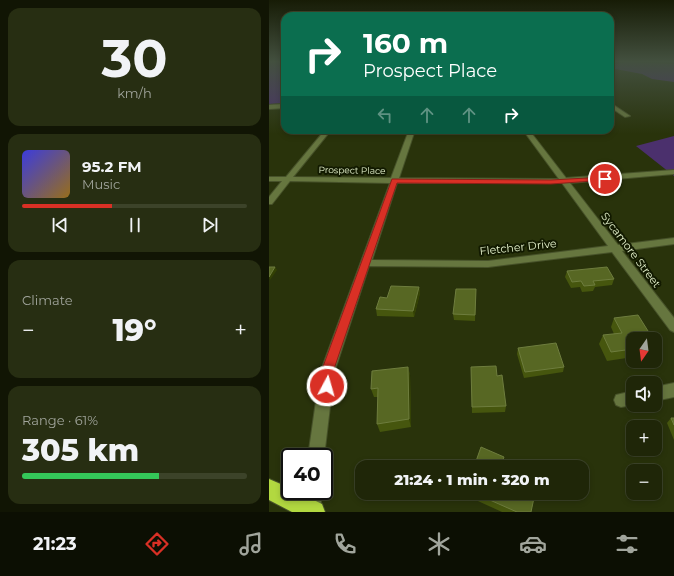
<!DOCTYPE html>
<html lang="en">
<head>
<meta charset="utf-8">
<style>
  :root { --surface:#1f2608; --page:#272e12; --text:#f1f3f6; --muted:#a1a59c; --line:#3c4329; --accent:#d93025 }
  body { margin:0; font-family:Montserrat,sans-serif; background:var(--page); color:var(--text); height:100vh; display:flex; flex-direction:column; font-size:15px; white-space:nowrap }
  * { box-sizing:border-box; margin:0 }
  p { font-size:13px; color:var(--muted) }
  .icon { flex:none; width:22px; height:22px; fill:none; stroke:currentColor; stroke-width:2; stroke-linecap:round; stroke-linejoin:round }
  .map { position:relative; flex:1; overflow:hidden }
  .sheet { display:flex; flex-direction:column; gap:8px; padding:8px; background:#111504; width:269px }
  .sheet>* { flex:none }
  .hud { position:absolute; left:12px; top:12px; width:333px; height:122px; border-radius:12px; box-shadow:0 2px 6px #0003,0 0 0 1px var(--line); background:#0b6e4f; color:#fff; overflow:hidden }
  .needle { width:26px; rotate:194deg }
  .buttons { position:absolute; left:357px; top:332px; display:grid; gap:8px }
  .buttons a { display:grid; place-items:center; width:36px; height:36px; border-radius:8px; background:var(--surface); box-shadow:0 2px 6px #0003,0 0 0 1px var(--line); font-size:20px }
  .speed { position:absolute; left:12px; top:448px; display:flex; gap:8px; font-size:20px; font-weight:700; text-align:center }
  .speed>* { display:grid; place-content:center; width:52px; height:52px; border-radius:50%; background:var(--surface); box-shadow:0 2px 6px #0003,0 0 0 1px var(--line); line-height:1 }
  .speed .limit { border:2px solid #111; border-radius:6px; background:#fff; color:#111 }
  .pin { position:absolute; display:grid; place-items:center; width:34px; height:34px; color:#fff; margin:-17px; border:2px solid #fff; border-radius:50%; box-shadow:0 1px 4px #0007 }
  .me { position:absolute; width:44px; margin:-22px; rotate:6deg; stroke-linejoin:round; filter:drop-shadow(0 0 3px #0008) }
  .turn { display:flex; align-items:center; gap:14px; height:84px; padding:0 16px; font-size:18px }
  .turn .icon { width:52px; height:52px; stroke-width:2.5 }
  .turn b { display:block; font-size:28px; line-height:34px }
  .lanes { display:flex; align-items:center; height:38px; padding:0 16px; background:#0003; justify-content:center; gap:20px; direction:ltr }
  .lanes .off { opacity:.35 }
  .big { font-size:30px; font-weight:800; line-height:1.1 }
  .sheet .widget { flex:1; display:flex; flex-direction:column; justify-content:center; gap:6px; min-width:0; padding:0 14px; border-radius:12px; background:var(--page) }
  .sheet .dial { align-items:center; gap:0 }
  .dial b { font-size:52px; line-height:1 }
  .song { display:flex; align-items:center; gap:12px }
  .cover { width:48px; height:48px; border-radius:6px; background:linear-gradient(135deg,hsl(240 70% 55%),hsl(40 70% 35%)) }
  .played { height:4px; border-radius:2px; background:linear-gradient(90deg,var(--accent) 40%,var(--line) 40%) }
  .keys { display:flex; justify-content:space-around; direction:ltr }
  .heat { display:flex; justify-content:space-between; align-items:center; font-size:22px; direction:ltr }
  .charge { height:6px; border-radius:3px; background:linear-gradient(90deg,#34c759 61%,var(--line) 0) }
  .trip { position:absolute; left:86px; top:460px; width:234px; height:40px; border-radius:12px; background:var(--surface); box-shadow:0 2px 6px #0003,0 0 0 1px var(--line); font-weight:800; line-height:40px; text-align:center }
  .menu { display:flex; height:64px; justify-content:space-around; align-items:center; background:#0c0f03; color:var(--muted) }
  .menu .icon { width:28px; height:28px }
  .menu .current { color:var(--accent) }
  .menu b { font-size:18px; color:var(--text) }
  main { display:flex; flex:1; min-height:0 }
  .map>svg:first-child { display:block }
  .green { fill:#4b306d }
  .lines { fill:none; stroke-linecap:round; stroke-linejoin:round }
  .minor-casing { stroke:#47522a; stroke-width:2 }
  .highway-casing { stroke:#47522a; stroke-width:2 }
  .minor { fill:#66763f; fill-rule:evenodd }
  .highway { fill:#b2d840; fill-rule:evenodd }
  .wall { fill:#46560e }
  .shaded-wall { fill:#334104 }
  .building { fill:#576723; stroke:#6e7d3e }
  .route { fill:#d93025; stroke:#8d1f18 }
  .labels { text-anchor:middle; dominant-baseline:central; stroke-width:4; stroke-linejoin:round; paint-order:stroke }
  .far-street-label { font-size:9px; fill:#e6f3cd; stroke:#121a00 }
  .street-label { font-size:11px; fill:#e6f3cd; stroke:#121a00 }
</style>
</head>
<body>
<main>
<section class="sheet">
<div class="widget dial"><b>30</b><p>km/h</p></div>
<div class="widget">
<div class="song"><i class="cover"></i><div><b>95.2 FM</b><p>Music</p></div></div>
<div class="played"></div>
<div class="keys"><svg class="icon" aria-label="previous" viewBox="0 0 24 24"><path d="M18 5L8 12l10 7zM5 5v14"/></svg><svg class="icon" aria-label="pause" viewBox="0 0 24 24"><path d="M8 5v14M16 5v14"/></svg><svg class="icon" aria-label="next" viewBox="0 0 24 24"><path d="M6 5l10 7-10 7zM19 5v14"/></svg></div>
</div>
<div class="widget"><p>Climate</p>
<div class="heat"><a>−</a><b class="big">19°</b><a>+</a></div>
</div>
<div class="widget"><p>Range · 61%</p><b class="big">305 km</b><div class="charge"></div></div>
</section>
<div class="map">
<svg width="405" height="512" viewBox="0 0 405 512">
  <rect width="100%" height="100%" fill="#29330b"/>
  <path class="green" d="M0,62H16V103L0,104Z
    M358,62L405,64V82L383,79L373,74L341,68V65Z
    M405,136V176L367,146Z"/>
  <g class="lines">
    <defs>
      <path id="minor" d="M341,103L343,104L361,116L356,117L341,107Z
        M16,104V108L0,109V105Z
        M56,130H62L24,177L122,178L140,130H146L130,178L290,179L254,130H260L297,178L405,170V174L301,183L349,245L405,238V244L353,251L405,318V332L401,330L343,252L219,267L100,266L65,373L55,457H39L51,373L121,183L21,181L3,204H0V197L13,181H0V177H17ZM128,183H293L339,246L219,261L103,260Z
        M405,383V397L386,401V387Z
        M364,391V405L352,407L347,405L345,400L347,395Z
        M35,491H53L51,512H33Z"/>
      <path id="highway" d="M0,479L21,488V491H26L53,504L56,512H23L0,500Z"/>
    </defs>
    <use href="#minor" class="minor-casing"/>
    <use href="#highway" class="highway-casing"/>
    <use href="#minor" class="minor"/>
    <use href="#highway" class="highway"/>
  </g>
  <path class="wall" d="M298,271L345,279L343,285L326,287L324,291L313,292L311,287L302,288L296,277Z
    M150,287L151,293L145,317L108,316L107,309L118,298Z
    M207,289L206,321L185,320L184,314Z
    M345,318L364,339V357L338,361L330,344L334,335L345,334L342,327Z
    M249,348L295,367L294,372L255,378L248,354Z
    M139,367L141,375L142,427L111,432L108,424L109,397H105L102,389Z
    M202,367L228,376L237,406L236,412L203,413Z
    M402,418H405V440L398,423Z
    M197,493H266L262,512H233L198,496Z"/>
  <path class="shaded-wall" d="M6,267L8,270L1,280L0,277Z
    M150,287L151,293L145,317L144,311Z
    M139,367L141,375L142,427L140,419Z"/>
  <path class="building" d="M0,267H6L0,277Z
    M338,267L345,279L324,281L326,285L315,286L312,281L303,282L298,271Z
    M122,286L150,287L144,311L107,309L111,297L118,298Z
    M187,289H207L206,315L184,314Z
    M369,315L384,339H364V349L342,352L334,335L353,333L345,318Z
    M386,342L388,346H386Z
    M287,343L295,367L256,372L249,348Z
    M227,366L228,376L233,375L237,406L203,407L202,367Z
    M139,367L140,419L108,424L109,388L102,389L103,371Z
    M402,418H405V425Z
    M212,447L235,457L233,462L246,467H205Z
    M205,493H266L262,512H248Z"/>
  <linearGradient id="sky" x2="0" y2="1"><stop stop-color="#171c06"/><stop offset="0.46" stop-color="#43503f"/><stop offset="1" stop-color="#43503f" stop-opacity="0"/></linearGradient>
  <rect width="405" height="134" fill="url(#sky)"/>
  <path class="route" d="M336,177H338V180L282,184L128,183L64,372V386L62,391L58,392L53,391L51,386L52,372L123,179L282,180Z"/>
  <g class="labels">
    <g class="far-street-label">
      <text transform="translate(83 170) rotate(1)">Prospect Place</text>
    </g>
    <g class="street-label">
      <text transform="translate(249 247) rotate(-6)">Fletcher Drive</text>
      <text transform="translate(362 250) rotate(53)">Sycamore Street</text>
    </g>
  </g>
</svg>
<div class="buttons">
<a><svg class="needle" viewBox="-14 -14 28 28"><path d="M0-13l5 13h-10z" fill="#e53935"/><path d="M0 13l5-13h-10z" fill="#a1a59c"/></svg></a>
<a><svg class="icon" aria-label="sound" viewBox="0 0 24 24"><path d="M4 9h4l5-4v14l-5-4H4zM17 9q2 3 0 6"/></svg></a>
<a>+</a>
<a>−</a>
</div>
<div class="speed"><div class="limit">40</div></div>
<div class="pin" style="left:336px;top:179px;background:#d93025"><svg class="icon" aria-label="arrive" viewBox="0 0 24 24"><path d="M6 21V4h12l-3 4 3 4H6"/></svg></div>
<svg class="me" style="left:58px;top:386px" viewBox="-20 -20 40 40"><circle r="17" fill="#d93025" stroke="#fff" stroke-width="3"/><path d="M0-11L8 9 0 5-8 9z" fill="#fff"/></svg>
<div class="trip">21:24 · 1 min · 320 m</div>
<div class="hud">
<div class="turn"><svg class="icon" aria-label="right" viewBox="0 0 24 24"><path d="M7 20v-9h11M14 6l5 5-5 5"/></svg><div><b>160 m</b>Prospect Place</div></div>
<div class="lanes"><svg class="icon off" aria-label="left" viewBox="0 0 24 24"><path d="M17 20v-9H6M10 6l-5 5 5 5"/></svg><svg class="icon off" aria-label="ahead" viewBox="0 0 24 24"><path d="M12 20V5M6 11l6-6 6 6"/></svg><svg class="icon off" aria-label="ahead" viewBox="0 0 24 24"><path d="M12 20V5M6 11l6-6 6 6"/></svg><svg class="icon" aria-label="right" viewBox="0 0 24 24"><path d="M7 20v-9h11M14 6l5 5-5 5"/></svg></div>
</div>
</div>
</main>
<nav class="menu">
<b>21:23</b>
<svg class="icon current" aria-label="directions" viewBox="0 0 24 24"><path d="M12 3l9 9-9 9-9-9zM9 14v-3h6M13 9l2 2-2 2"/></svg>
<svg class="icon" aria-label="music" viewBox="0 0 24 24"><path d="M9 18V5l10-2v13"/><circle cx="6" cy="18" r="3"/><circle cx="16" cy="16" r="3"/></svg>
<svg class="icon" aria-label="phone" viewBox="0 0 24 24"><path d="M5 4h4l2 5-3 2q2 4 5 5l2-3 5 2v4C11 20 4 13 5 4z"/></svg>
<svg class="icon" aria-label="climate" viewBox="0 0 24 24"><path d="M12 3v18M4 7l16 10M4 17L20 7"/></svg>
<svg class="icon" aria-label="car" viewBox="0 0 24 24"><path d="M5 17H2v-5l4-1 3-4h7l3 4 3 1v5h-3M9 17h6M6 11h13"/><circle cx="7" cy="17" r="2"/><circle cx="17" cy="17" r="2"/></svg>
<svg class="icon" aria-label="filters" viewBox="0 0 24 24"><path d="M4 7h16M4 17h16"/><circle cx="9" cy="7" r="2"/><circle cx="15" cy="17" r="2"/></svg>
</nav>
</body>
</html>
